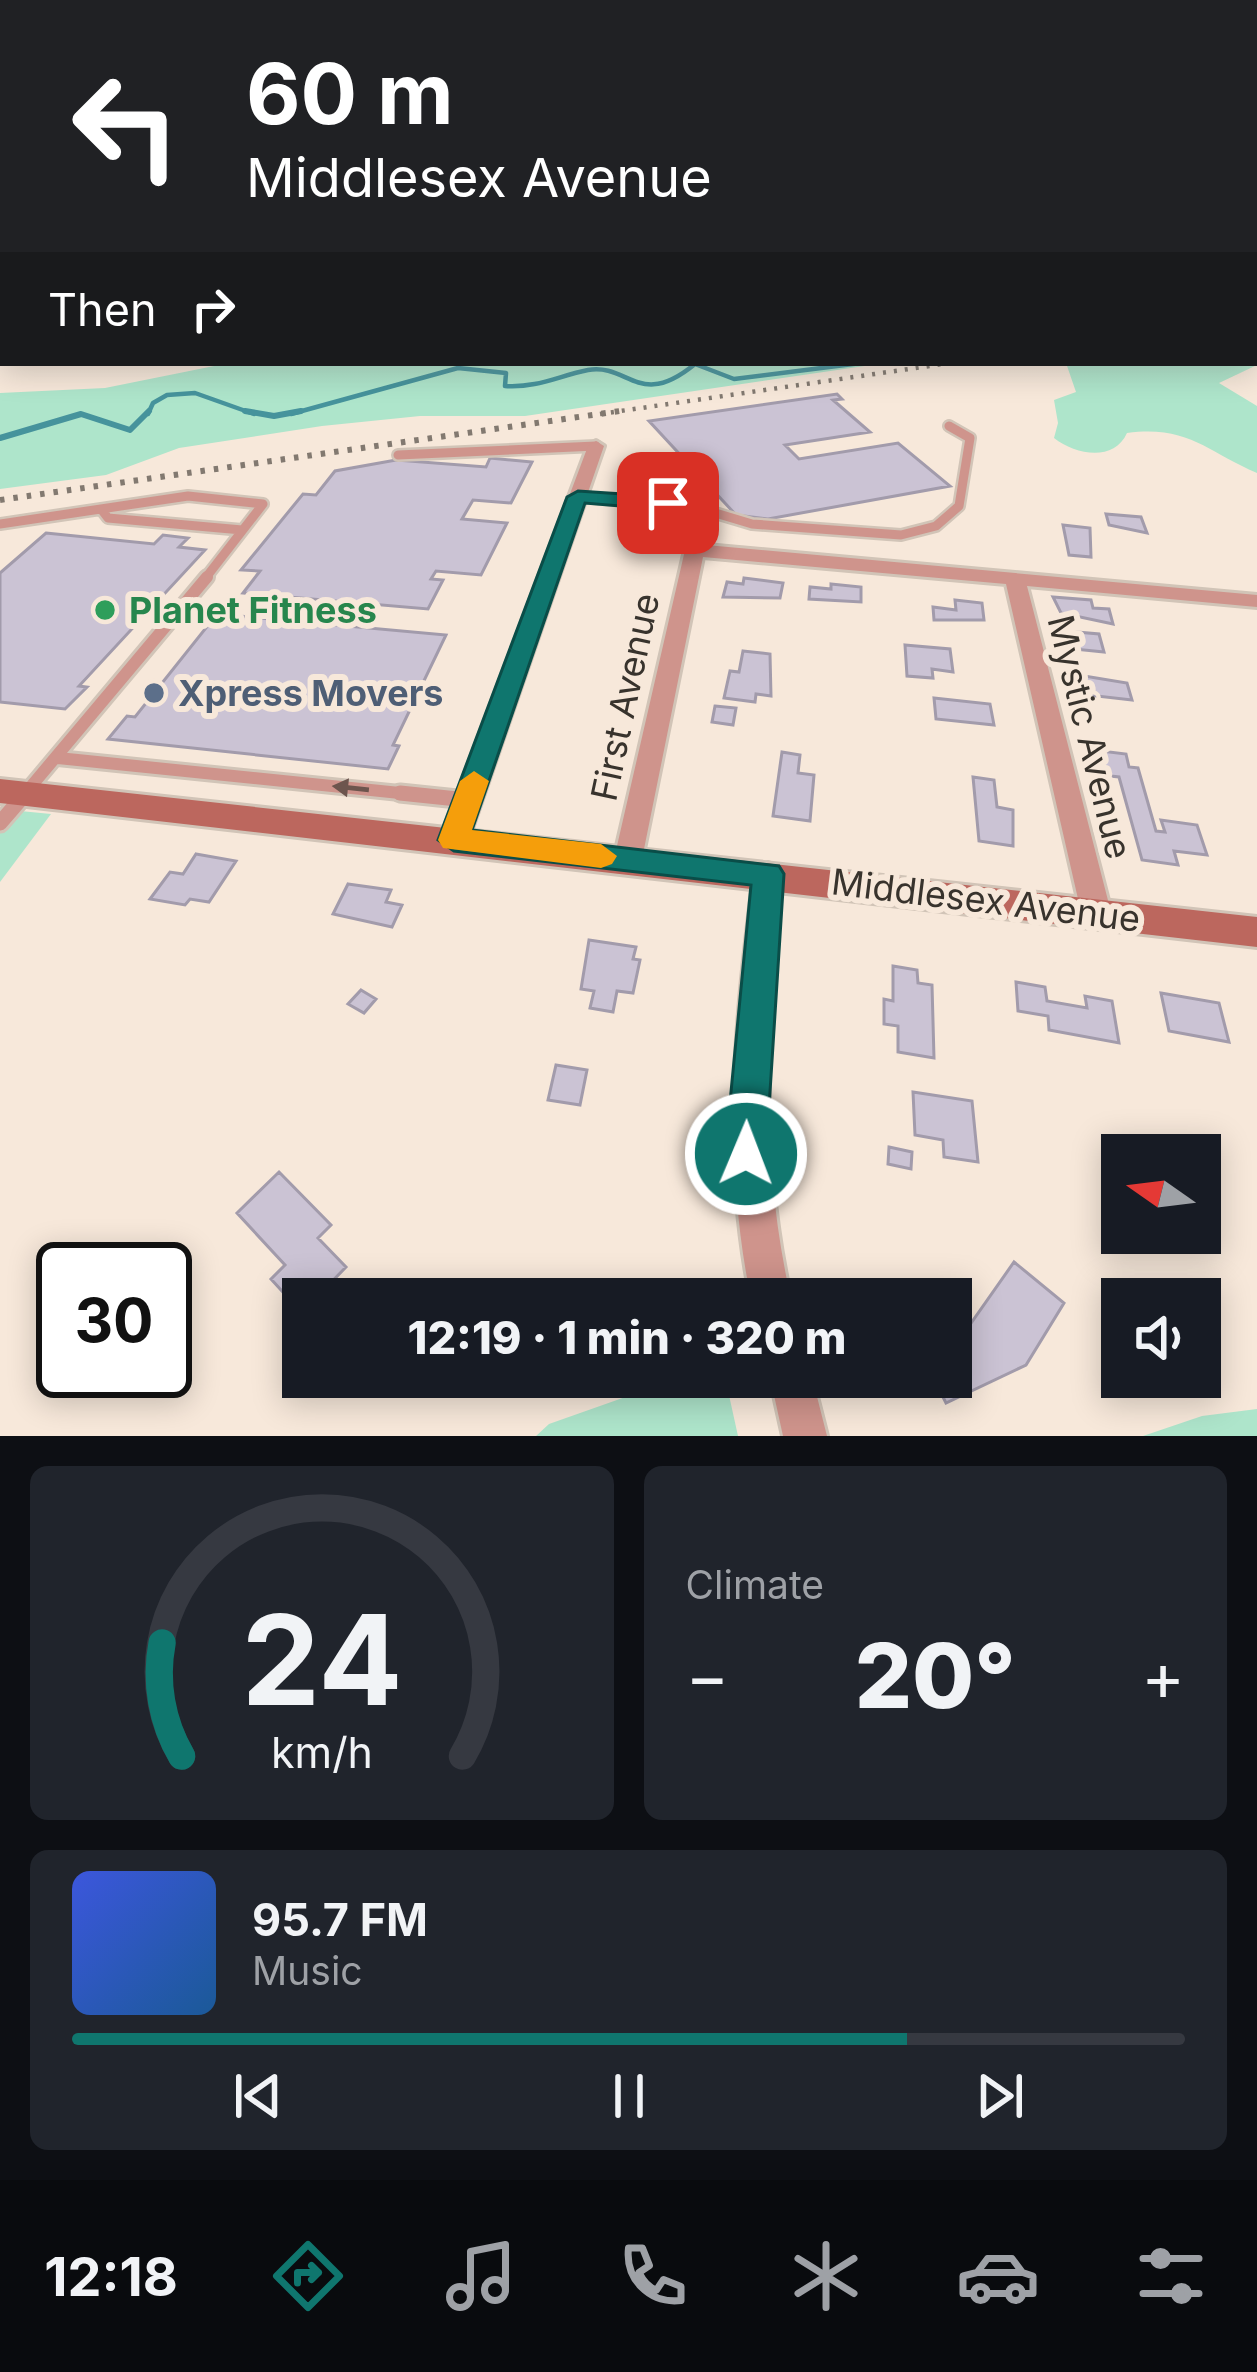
<!DOCTYPE html>
<html lang="en">
<head>
<meta charset="utf-8">
<style>
  :root { --surface:#171b24; --page:#20242c; --text:#f1f3f6; --muted:#9ea1a6; --line:#363941; --accent:#0f766e }
  body { margin:0; font-family:Inter,sans-serif; background:var(--page); color:var(--text); height:100vh; display:flex; flex-direction:column; font-size:45px; white-space:nowrap }
  * { box-sizing:border-box; margin:0 }
  p { font-size:39px; color:var(--muted) }
  .icon { flex:none; width:66px; height:66px; fill:none; stroke:currentColor; stroke-width:2; stroke-linecap:round; stroke-linejoin:round }
  .map { position:relative; height:1436px; overflow:hidden }
  .panel { display:flex; flex-direction:column; gap:30px; padding:30px; background:#0d0f14; flex:1 }
  .panel>* { flex:none }
  .top-card { position:absolute; left:0px; top:0px; width:1257px; height:366px; box-shadow:0 6px 30px #0003; background:#202124; color:#fff; overflow:hidden }
  .needle { width:78px; rotate:284deg }
  .buttons { position:absolute; left:1101px; top:1134px; display:grid; gap:24px }
  .buttons a { display:grid; place-items:center; width:120px; height:120px; border-radius:0px; background:var(--surface); box-shadow:0 6px 30px #0003; font-size:60px }
  .speed { position:absolute; left:36px; top:1242px; display:flex; gap:24px; font-size:60px; font-weight:700; text-align:center }
  .speed>* { display:grid; place-content:center; width:156px; height:156px; border-radius:50%; background:var(--surface); box-shadow:0 6px 30px #0003; line-height:1 }
  .speed .limit { border:6px solid #111; border-radius:18px; background:#fff; color:#111 }
  .pin { position:absolute; display:grid; place-items:center; width:102px; height:102px; color:#fff; margin:-51px; border-radius:24px; box-shadow:0 6px 18px #0006 }
  .me { position:absolute; width:132px; margin:-66px; rotate:1deg; stroke-linejoin:round; filter:drop-shadow(0 0 9px #0008) }
  .turn { display:flex; align-items:center; gap:42px; height:252px; padding:0 48px; font-size:54px }
  .turn .icon { width:156px; height:156px; stroke-width:2.5 }
  .turn b { display:block; font-size:84px; line-height:102px }
  .then { display:flex; align-items:center; height:114px; padding:0 48px; background:#0003; gap:24px; font-size:45px }
  .big { font-size:90px; font-weight:800; line-height:1.1 }
  .panel .card { flex:1; display:flex; flex-direction:column; justify-content:center; gap:18px; min-width:0; padding:0 42px; border-radius:18px; background:var(--page) }
  .panel .dial { align-items:center; gap:0 }
  .dial svg { height:312px; overflow:visible; fill:none; stroke:var(--line); stroke-width:7; stroke-linecap:round; text-anchor:middle }
  .dial text { fill:var(--text); stroke:none }
  .song { display:flex; align-items:center; gap:36px }
  .cover { width:144px; height:144px; border-radius:18px; background:linear-gradient(135deg,hsl(230 70% 55%),hsl(210 70% 35%)) }
  .played { height:12px; border-radius:6px; background:linear-gradient(90deg,var(--accent) 75%,var(--line) 75%) }
  .keys { display:flex; justify-content:space-around; direction:ltr }
  .heat { display:flex; justify-content:space-between; align-items:center; font-size:66px; direction:ltr }
  .panel .tiles { flex:1; display:grid; gap:30px; grid-template-columns:1fr 1fr }
  .card:last-child { grid-column:span 2 }
  .trip { position:absolute; left:282px; top:1278px; width:690px; height:120px; border-radius:0px; background:var(--surface); box-shadow:0 6px 30px #0003; font-weight:800; line-height:120px; text-align:center }
  .menu { display:flex; height:192px; justify-content:space-around; align-items:center; background:#090b0e; color:var(--muted) }
  .menu .icon { width:84px; height:84px }
  .menu .on { color:var(--accent) }
  .menu b { font-size:54px; color:var(--text) }
  .map>svg:first-child { display:block }
  .green { fill:#aee5cb }
  .lines { fill:none; stroke-linecap:round; stroke-linejoin:round }
  .stream-far1 { stroke:#46939c; stroke-width:4.5 }
  .stream { stroke:#46939c; stroke-width:6 }
  .building { fill:#cbc3d4; stroke:#a29bab; stroke-width:3 }
  .service-far2-casing { stroke:#d1c4b7; stroke-width:14 }
  .service-far1-casing { stroke:#d1c4b7; stroke-width:18 }
  .service-casing { stroke:#d1c4b7; stroke-width:21 }
  .minor-casing { stroke:#d1c4b7; stroke-width:6 }
  .secondary-casing { stroke:#d1c4b7; stroke-width:6 }
  .service-far2 { stroke:#cf948c; stroke-width:9 }
  .service-far1 { stroke:#cf948c; stroke-width:12 }
  .service { stroke:#cf948c; stroke-width:15 }
  .minor { fill:#cf948c; fill-rule:evenodd }
  .secondary { fill:#bc675e; fill-rule:evenodd }
  .rail-far1 { stroke:#827970; stroke-width:4.5; stroke-dasharray:3 8; stroke-linecap:butt }
  .rail { stroke:#827970; stroke-width:6; stroke-dasharray:4.5 9; stroke-linecap:butt }
  .oneway { fill:#6d554e }
  .route { fill:#0f766e; stroke:#0a4d48; stroke-width:3 }
  .slow { fill:#f59e0b }
  .leisure-dot { fill:#2e9e5b; stroke:#f7e8da; stroke-width:4.5 }
  .service-dot { fill:#5c6f8a; stroke:#f7e8da; stroke-width:4.5 }
  .labels { text-anchor:middle; dominant-baseline:central; stroke-width:12; stroke-linejoin:round; paint-order:stroke }
  .leisure-label { font-size:36px; font-weight:bold; fill:#27864d; stroke:#f7e8da; text-anchor:start }
  .service-label { font-size:36px; font-weight:bold; fill:#4e5e75; stroke:#f7e8da; text-anchor:start }
  .street-label { font-size:36px; fill:#38332d; stroke:#f7e8da }
</style>
</head>
<body>
<div class="map">
<svg width="1257" height="1436" viewBox="0 0 1257 1436">
  <rect width="100%" height="100%" fill="#f7e8da"/>
  <path class="green" d="M1254,325L1257,365L1219,383L1257,406V473C1207,452 1189,425 1127,433C1114,462 1076,455 1054,438L1058,423L1054,400L1076,392L1066,363H1254Z
    M229,363H885L525,416H420L322,426L179,448L106,475L0,489V393L105,388Z
    M0,809L51,814L0,882Z
    M682,1377H725L738,1436H536L549,1424Z
    M1257,1409V1436H1143L1202,1416Z"/>
  <g class="lines">
    <path class="stream-far1" d="M148,414L153,403L167,395L195,393L254,414
      M291,414L458,368L506,373L505,386C538,388 558,376 588,370C629,363 639,410 695,364L734,379L861,363"/>
    <path class="stream" d="M245,411L274,416L301,411
      M0,438L81,414L130,430L149,411"/>
  </g>
  <path class="building" d="M837,394L842,399L833,400L870,432L785,445L799,459L898,443L950,486L768,519L736,515L649,421Z
    M490,458L532,462L511,503L473,500L462,519L507,523L481,575L436,571L431,579L443,580L428,609L243,593L260,571L241,570L303,494L316,495L335,471L396,460L486,467Z
    M1106,514L1141,517L1147,533L1109,525Z
    M1063,525L1090,528L1091,557L1069,555Z
    M46,533L154,544L163,535L188,538L179,547L205,550L79,686L87,687L65,709L0,702V573Z
    M744,578L783,583L780,598L723,597L727,582L743,584Z
    M831,584L861,587V602L809,599L810,587L831,589Z
    M1053,597L1091,600L1093,608L1109,609L1113,624L1061,613Z
    M955,600L982,603L984,620H934L933,607L956,610Z
    M217,614L446,635L393,745L399,746L388,769L108,739L127,716L135,717Z
    M1054,630L1099,634L1104,652L1054,647Z
    M905,645L950,649L953,672L932,669L933,678L907,676Z
    M743,651L770,654L771,696L756,694L755,702L724,698L730,671L739,672Z
    M1066,673L1127,683L1132,700L1070,693Z
    M934,698L990,704L994,725L936,719Z
    M715,706L736,708L733,725L712,722Z
    M1085,749L1126,754L1129,767L1138,768L1156,831L1165,832L1161,820L1197,825L1207,855L1174,851L1178,865L1142,860L1119,777L1091,774Z
    M782,752L800,755L798,773L814,775L810,821L773,816Z
    M973,777L994,780L997,807L1013,810V846L979,841Z
    M196,854L236,861L209,902L190,899L185,905L150,899L170,872L183,874Z
    M348,884L391,890L386,902L402,905L392,927L333,914Z
    M589,940L636,947L633,959L640,960L633,993L617,991L613,1012L590,1008L594,991L581,989Z
    M893,966L917,970L918,983L932,985L934,1058L898,1052V1026L884,1024V999L893,1001Z
    M1016,982L1045,987L1047,1001L1087,1008L1085,996L1112,1001L1119,1043L1049,1030L1048,1016L1018,1011Z
    M361,990L376,999L364,1013L348,1004Z
    M1161,993L1219,1003L1229,1042L1169,1031Z
    M556,1065L587,1070L580,1105L548,1100Z
    M913,1092L972,1101L978,1162L944,1157L943,1140L915,1135Z
    M889,1147L912,1152L911,1169L888,1164Z
    M279,1172L331,1225L318,1238L346,1267L315,1299H303L302,1313L271,1279L285,1265L237,1213Z
    M1014,1262L1064,1303L1026,1365L946,1403L933,1377H951V1333L969,1326Z"/>
  <g class="lines">
    <defs>
      <path id="service-far2" d="M398,455L596,446
        M578,497L692,506L752,524L901,535L936,526L959,506L970,438L949,426
        M101,509L108,518L242,530
        M0,524L188,496L263,504L204,580"/>
      <path id="service-far1" d="M58,758L429,796
        M23,796L207,577"/>
      <path id="service" d="M400,793L467,800
        M0,823L26,793"/>
      <path id="minor" d="M0,205H3V211H0Z
        M3,278V287L0,288V279Z
        M0,328H3V336H0Z
        M596,441L604,446L468,840L464,847H444L440,840L588,446Z
        M695,544L1257,595V607L1027,586L1111,912L1106,920L1096,924L1086,920L1081,912L1006,584L703,557L642,859L638,867L628,870L618,867L614,859L685,550Z
        M768,863L778,866L782,874C768,1021 758,1153 791,1299H751C721,1153 736,1021 754,874L758,866Z
        M770,1377H812L827,1436H783Z"/>
      <path id="secondary" d="M0,779L1257,917V947L0,803Z"/>
    </defs>
    <use href="#service-far2" class="service-far2-casing"/>
    <use href="#service-far1" class="service-far1-casing"/>
    <use href="#service" class="service-casing"/>
    <use href="#minor" class="minor-casing"/>
    <use href="#secondary" class="secondary-casing"/>
    <use href="#service-far2" class="service-far2"/>
    <use href="#service-far1" class="service-far1"/>
    <use href="#service" class="service"/>
    <use href="#minor" class="minor"/>
    <use href="#secondary" class="secondary"/>
    <path class="rail-far1" d="M600,414L950,363"/>
    <path class="rail" d="M0,500L620,411"/>
  </g>
  <defs><path id="oneway-solid" d="M-6-.8H1V-3.2L6.5 0L1 3.2V.8H-6Z" transform="scale(3)"/></defs>
  <use class="oneway" href="#oneway-solid" transform="translate(351 788) rotate(-174)"/>
  <linearGradient id="sky" x2="0" y2="1"><stop stop-color="#69b7dc"/><stop offset="0.48" stop-color="#fbf5ee"/><stop offset="1" stop-color="#fbf5ee" stop-opacity="0"/></linearGradient>
  <rect width="1257" height="385" fill="url(#sky)"/>
  <path class="route" d="M578,491L668,497L678,503L668,510L585,503L472,830L779,866L784,874L766,1154L760,1169L746,1175L731,1169L725,1154L751,885L454,851L438,840L567,497Z"/>
  <path class="slow" d="M474,771L489,781L472,830L601,844L617,856L612,864L601,868L443,848L438,840L460,781Z"/>
  <circle class="leisure-dot" cx="105" cy="610" r="12"/>
  <circle class="service-dot" cx="154" cy="693" r="12"/>
  <g class="labels">
    <g class="leisure-label">
      <text x="129" y="610">Planet Fitness</text>
    </g>
    <g class="service-label">
      <text x="178" y="693">Xpress Movers</text>
    </g>
    <g class="street-label">
      <text transform="translate(625 697) rotate(-78)">First Avenue</text>
      <text transform="translate(1090 737) rotate(76)">Mystic Avenue</text>
      <text transform="translate(986 900) rotate(7)">Middlesex Avenue</text>
    </g>
  </g>
</svg>
<div class="buttons">
<a><svg class="needle" viewBox="-14 -14 28 28"><path d="M0-13l5 13h-10z" fill="#e53935"/><path d="M0 13l5-13h-10z" fill="#9ea1a6"/></svg></a>
<a><svg class="icon" aria-label="sound" viewBox="0 0 24 24"><path d="M4 9h4l5-4v14l-5-4H4zM17 9q2 3 0 6"/></svg></a>
</div>
<div class="speed"><div class="limit">30</div></div>
<div class="pin" style="left:668px;top:503px;background:#d93025"><svg class="icon" aria-label="arrive" viewBox="0 0 24 24"><path d="M6 21V4h12l-3 4 3 4H6"/></svg></div>
<svg class="me" style="left:746px;top:1154px" viewBox="-20 -20 40 40"><circle r="17" fill="#0f766e" stroke="#fff" stroke-width="3"/><path d="M0-11L8 9 0 5-8 9z" fill="#fff"/></svg>
<div class="trip">12:19 · 1 min · 320 m</div>
<div class="top-card">
<div class="turn"><svg class="icon" aria-label="left" viewBox="0 0 24 24"><path d="M17 20v-9H6M10 6l-5 5 5 5"/></svg><div><b>60 m</b>Middlesex Avenue</div></div>
<div class="then">Then<svg class="icon" aria-label="right" viewBox="0 0 24 24"><path d="M7 20v-9h11M14 6l5 5-5 5"/></svg></div>
</div>
</div>
<section class="panel">
<div class="tiles">
<div class="card dial"><svg viewBox="0 0 100 80">
<path d="M14 69A42 42 0 1 1 86 69"/>
<path d="M14 69A42 42 0 0 1 9 40" stroke="#0f766e"/>
<text x="50" y="56" font-size="32" font-weight="700">24</text>
<text x="50" y="72" font-size="11">km/h</text>
</svg></div>
<div class="card"><p>Climate</p>
<div class="heat"><a>−</a><b class="big">20°</b><a>+</a></div>
</div>
<div class="card">
<div class="song"><i class="cover"></i><div><b>95.7 FM</b><p>Music</p></div></div>
<div class="played"></div>
<div class="keys"><svg class="icon" aria-label="previous" viewBox="0 0 24 24"><path d="M18 5L8 12l10 7zM5 5v14"/></svg><svg class="icon" aria-label="pause" viewBox="0 0 24 24"><path d="M8 5v14M16 5v14"/></svg><svg class="icon" aria-label="next" viewBox="0 0 24 24"><path d="M6 5l10 7-10 7zM19 5v14"/></svg></div>
</div>
</div>
</section>
<nav class="menu">
<b>12:18</b>
<svg class="icon on" aria-label="directions" viewBox="0 0 24 24"><path d="M12 3l9 9-9 9-9-9zM9 14v-3h6M13 9l2 2-2 2"/></svg>
<svg class="icon" aria-label="music" viewBox="0 0 24 24"><path d="M9 18V5l10-2v13"/><circle cx="6" cy="18" r="3"/><circle cx="16" cy="16" r="3"/></svg>
<svg class="icon" aria-label="phone" viewBox="0 0 24 24"><path d="M5 4h4l2 5-3 2q2 4 5 5l2-3 5 2v4C11 20 4 13 5 4z"/></svg>
<svg class="icon" aria-label="climate" viewBox="0 0 24 24"><path d="M12 3v18M4 7l16 10M4 17L20 7"/></svg>
<svg class="icon" aria-label="car" viewBox="0 0 24 24"><path d="M5 17H2v-5l4-1 3-4h7l3 4 3 1v5h-3M9 17h6M6 11h13"/><circle cx="7" cy="17" r="2"/><circle cx="17" cy="17" r="2"/></svg>
<svg class="icon" aria-label="filters" viewBox="0 0 24 24"><path d="M4 7h16M4 17h16"/><circle cx="9" cy="7" r="2"/><circle cx="15" cy="17" r="2"/></svg>
</nav>
</body>
</html>
